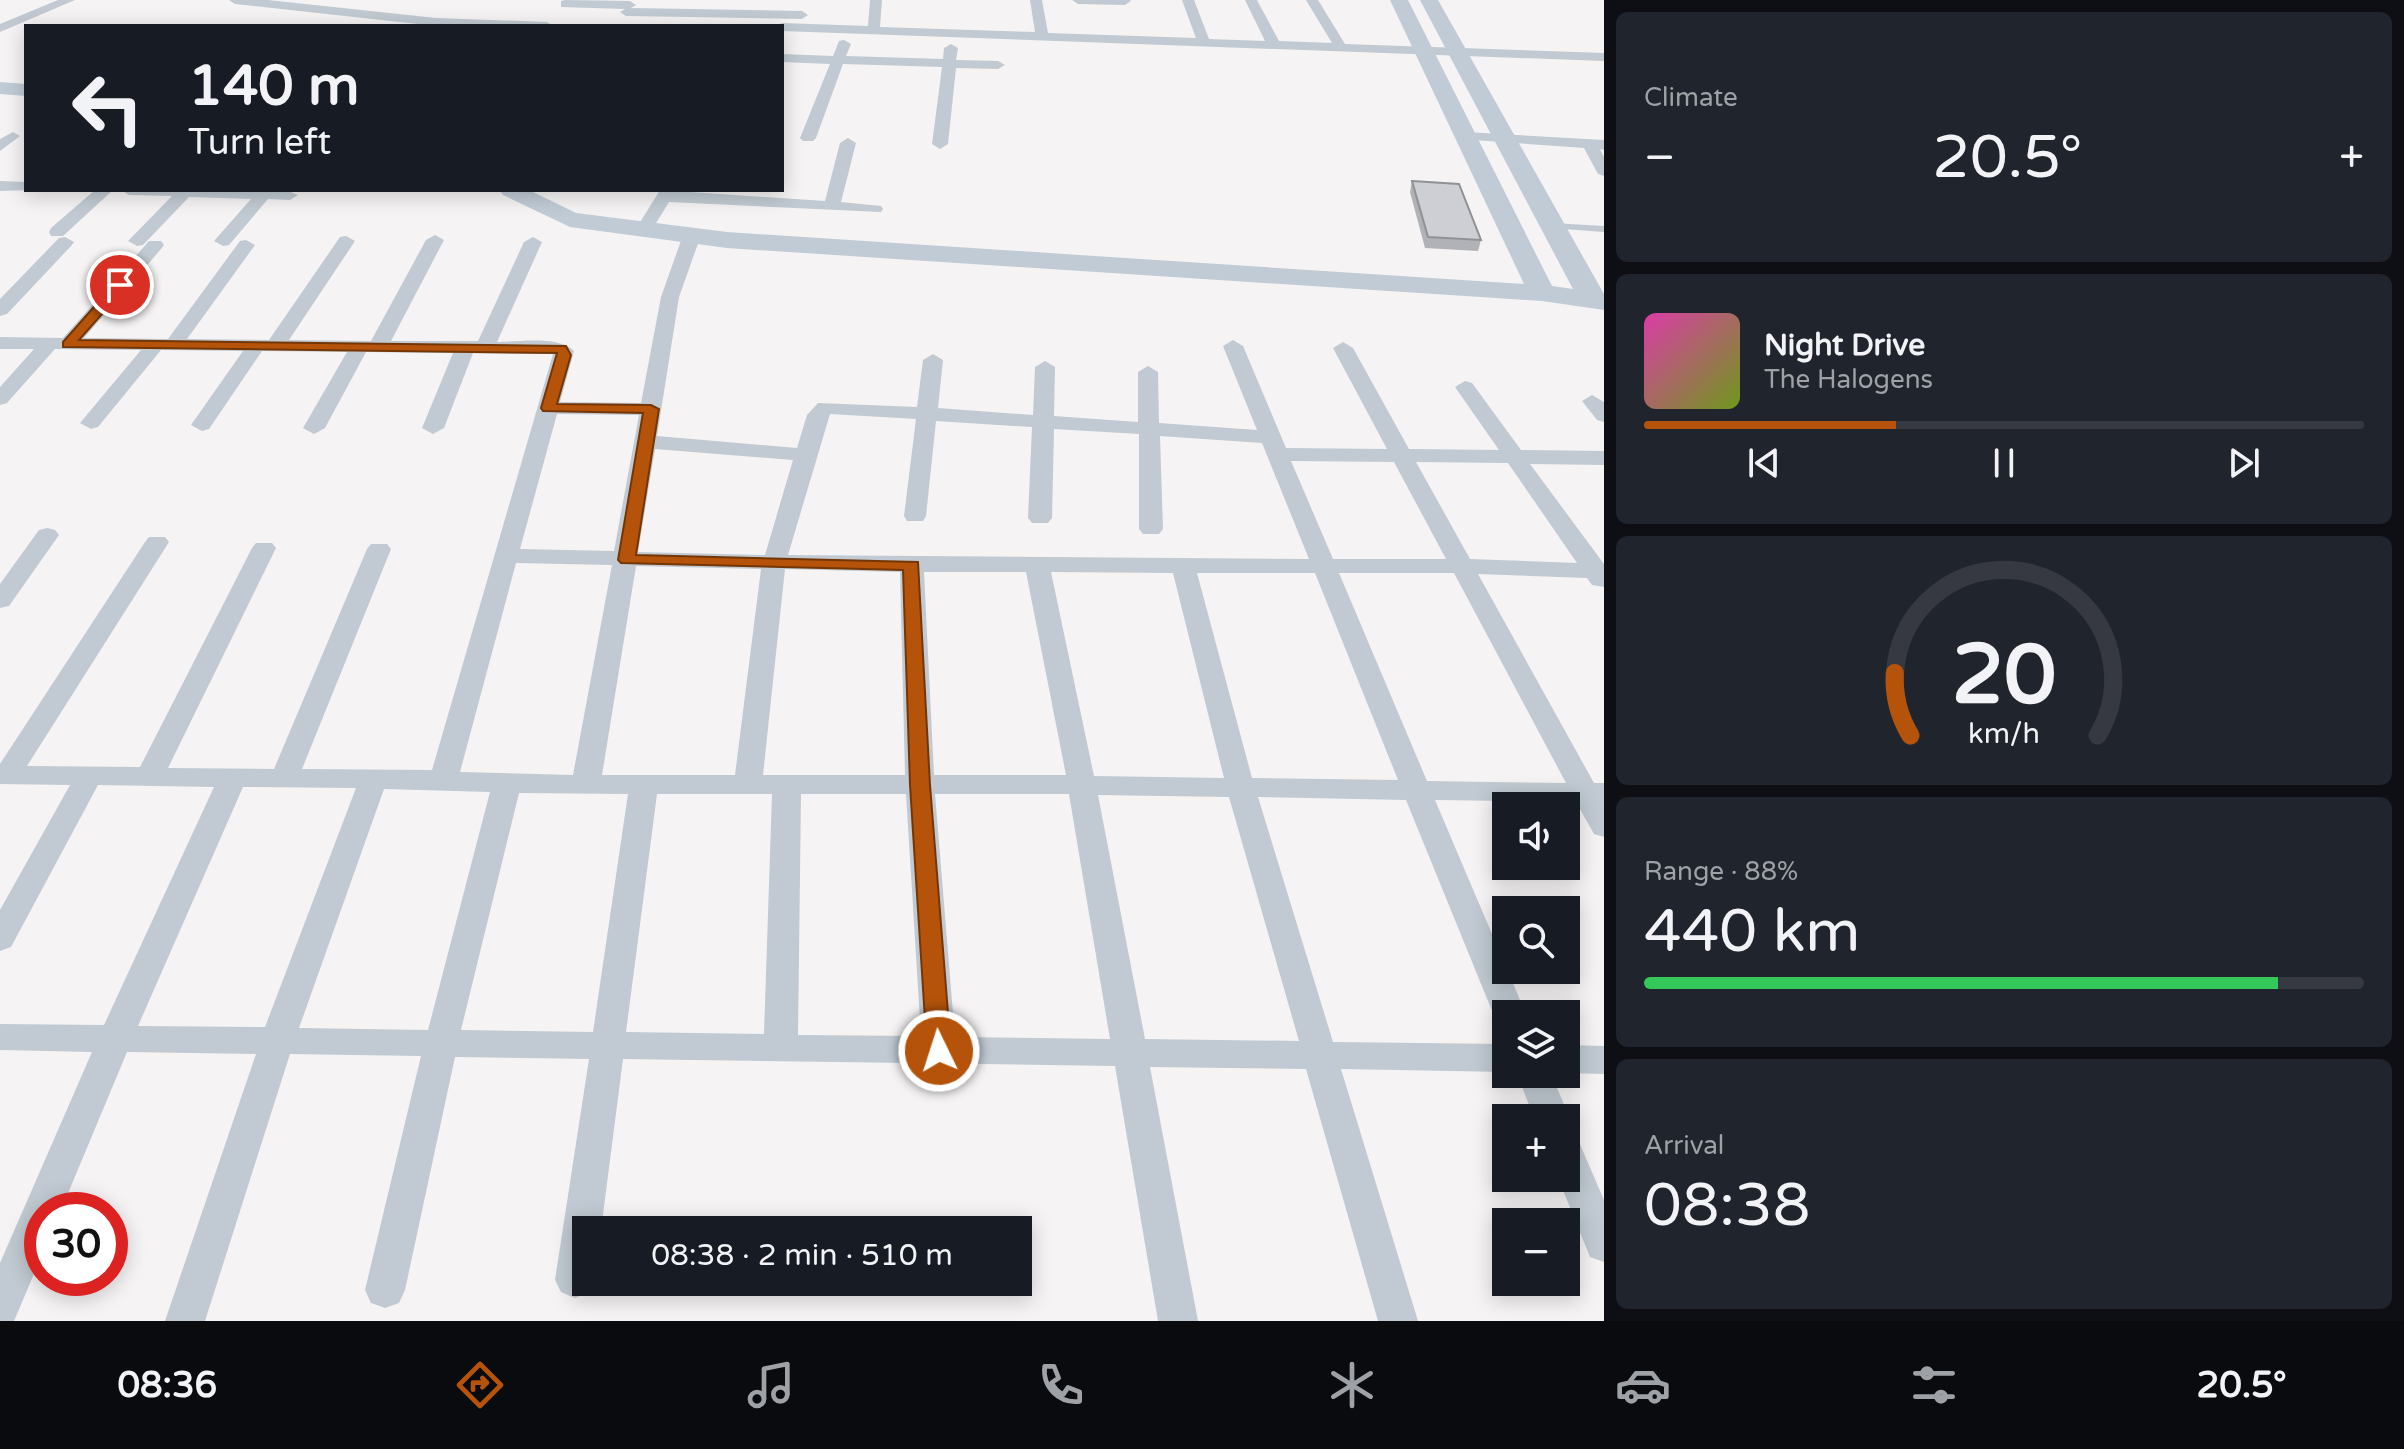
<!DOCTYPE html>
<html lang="en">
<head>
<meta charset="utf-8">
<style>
  :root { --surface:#171b24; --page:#20242c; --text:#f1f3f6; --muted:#9ea1a6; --line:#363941; --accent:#b45309 }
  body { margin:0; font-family:"Varela Round",sans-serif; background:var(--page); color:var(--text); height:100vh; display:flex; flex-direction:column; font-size:30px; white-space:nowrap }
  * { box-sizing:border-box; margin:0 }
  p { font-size:26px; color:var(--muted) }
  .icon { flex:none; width:44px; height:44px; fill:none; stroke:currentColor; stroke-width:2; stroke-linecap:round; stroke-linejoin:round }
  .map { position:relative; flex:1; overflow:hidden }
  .panel { display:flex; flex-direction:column; gap:12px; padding:12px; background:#0d0f14; width:800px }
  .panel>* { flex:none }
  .hud { position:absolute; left:24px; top:24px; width:760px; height:168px; border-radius:0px; box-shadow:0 4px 20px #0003; background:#171b24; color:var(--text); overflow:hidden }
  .controls { position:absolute; left:1492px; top:792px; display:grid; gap:16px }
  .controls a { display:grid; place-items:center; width:88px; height:88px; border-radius:0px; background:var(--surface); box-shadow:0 4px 20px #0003; font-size:40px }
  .speed { position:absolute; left:24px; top:1192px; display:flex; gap:16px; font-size:40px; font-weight:700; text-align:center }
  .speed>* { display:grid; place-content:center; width:104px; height:104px; border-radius:50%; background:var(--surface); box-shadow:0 4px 20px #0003; line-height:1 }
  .speed .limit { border:12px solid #d22; background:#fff; color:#111 }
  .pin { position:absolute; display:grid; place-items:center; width:68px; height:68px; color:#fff; margin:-34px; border:4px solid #fff; border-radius:50%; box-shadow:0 2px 8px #0007 }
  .me { position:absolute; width:88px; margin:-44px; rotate:356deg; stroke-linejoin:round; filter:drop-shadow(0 0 6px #0008) }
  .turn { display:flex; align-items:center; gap:28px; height:168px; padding:0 32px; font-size:36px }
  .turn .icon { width:104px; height:104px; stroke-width:2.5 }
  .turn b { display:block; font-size:56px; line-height:68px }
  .big { font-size:60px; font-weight:600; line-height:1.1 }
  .panel .widget { flex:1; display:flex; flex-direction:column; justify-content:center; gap:12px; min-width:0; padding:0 28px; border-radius:12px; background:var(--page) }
  .panel .dial { align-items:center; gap:0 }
  .dial svg { height:208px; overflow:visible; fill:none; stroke:var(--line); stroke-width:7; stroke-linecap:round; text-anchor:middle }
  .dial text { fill:var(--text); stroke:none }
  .song { display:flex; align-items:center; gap:24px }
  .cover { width:96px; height:96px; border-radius:12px; background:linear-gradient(135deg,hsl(320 70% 55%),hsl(80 70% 35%)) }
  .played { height:8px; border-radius:4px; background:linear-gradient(90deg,var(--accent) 35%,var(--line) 35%) }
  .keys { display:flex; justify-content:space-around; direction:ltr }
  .heat { display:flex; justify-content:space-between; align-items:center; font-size:44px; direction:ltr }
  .charge { height:12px; border-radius:6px; background:linear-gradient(90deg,#34c759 88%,var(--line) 0) }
  .trip { position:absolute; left:572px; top:1216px; width:460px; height:80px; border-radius:0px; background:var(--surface); box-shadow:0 4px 20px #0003; font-weight:600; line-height:80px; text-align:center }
  .tab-bar { display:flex; height:128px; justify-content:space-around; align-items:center; background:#090b0e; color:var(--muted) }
  .tab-bar .icon { width:56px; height:56px }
  .tab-bar .on { color:var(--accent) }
  .tab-bar b { font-size:36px; color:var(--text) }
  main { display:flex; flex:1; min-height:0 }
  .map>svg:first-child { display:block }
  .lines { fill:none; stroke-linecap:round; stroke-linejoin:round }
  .lane { fill:#c1cad2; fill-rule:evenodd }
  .street { fill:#c1cad2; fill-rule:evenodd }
  .secondary { fill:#c1cbd6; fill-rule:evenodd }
  .wall { fill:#b0b2b7 }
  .building { fill:#cdcfd5; stroke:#909195; stroke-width:2 }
  .route { fill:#b45309; stroke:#753606; stroke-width:2 }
</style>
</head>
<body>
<main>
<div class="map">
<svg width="1604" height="1321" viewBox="0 0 1604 1321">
  <rect width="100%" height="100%" fill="#f5f3f3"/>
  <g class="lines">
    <path class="lane" d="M1553,223L1604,226V232L1550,228L1548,226Z"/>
    <path class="street" d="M58,0H75L0,32V24Z
      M229,0H268L436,18L547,22L553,26H436L235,4Z
      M565,0L630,1L636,5L631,8L802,11L808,15L802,19L626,16L620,12L625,9L561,7V1Z
      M870,0H882L880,27L1035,32L1030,0H1042L1048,33L1196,38L1182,0H1194L1209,39L1265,41L1245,0H1257L1279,41L1332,43L1306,0H1318L1345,44L1604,53V61L782,31V26H776L782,23L868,26Z
      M1072,0H1130L1131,1L1125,5L1078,4Z
      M844,40L851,44L846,56L943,59L944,48L951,44L958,48L956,60L998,61L1005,65L998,69L956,68L948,144L940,149L932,144L942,67L843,64L816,138L813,141H803L800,138L830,64L782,62V54L833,56L839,41Z
      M13,132L20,136L0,151V139Z
      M1465,132L1604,140V150L1600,149L1604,157V176L1598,174L1584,148L1460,139V133Z
      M848,138L856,143L841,202L881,206L883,209L881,212L669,202L650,233H638L636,229L660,190L825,201L840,143Z
      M0,181L26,182V190H32L0,191Z
      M95,190H113L63,236H51L49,232L51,228Z
      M121,190H285L298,195L290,200L268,199L229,245L223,246L214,241L251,199L189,197L143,245L137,246L128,241L172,196L129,195Z
      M692,230L701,235L679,297L657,436L797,448L807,415L818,403L917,407L923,360L933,354L943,360L938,408L1033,415L1035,367L1045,361L1055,367L1054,416L1138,422V372L1148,366L1158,372L1159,423L1257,430L1223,346L1233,340L1243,346L1286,448L1387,449L1333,348L1343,342L1353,348L1409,449L1499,450L1455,387L1465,381L1472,383L1521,450L1604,451V465L1530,464L1604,564V587L1592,585L1587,578L1478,574L1594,783H1604V837L1594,834L1576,802L1435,800L1526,1014H1506V1026L1497,1023L1406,800L1258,797L1333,1042L1506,1044V1072L1341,1069L1418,1321H1378L1306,1069L1150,1067L1198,1321H1158L1115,1066L623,1059L601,1230H586V1282H594L589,1292L575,1298L561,1292L555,1280L589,1059L455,1057L405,1290L399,1303L385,1308L371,1303L365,1290L421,1056L290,1054L205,1321H165L256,1054L127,1052L61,1210H42V1255L14,1321H0V1263L92,1052L0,1050V1024L104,1025L214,787L98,785L11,947L0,951V910L70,785L0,784V764L145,542L149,537H165L169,542L27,766L140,767L252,548L256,543H272L276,548L168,768L274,769L367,549L371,544H387L391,549L302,769L432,770L553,354L473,353L444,428L433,434L422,428L453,353L366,352L325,428L314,434L303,428L347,352L262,351L209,429L202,431L191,425L243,351L161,350L98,427L91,429L80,423L141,350L55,349L7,403L0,405V387L34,349H0V337L63,338L149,241H161L164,245L161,249L84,338L168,339L240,241L246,240L255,245L187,339L269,340L340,237L346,236L355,241L289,340L371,341L426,240L435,235L444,240L391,341H478L524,242L533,237L542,242L497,342C518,342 558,335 574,351L560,402L641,403L661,297L683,235ZM557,414L639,415L614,551L520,549ZM830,414L916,419L904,516L907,521H923L926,516L936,421L1032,427L1028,518L1032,523H1048L1052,518L1054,429L1139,434V529L1143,534H1159L1163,529L1160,436L1262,443L1309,559L788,555ZM655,449L793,460L765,555L638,552ZM1291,461L1394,462L1446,559H1333ZM1416,462L1508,463L1577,563L1470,559ZM516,563L612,565L573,775L460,772ZM636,566L761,569L735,775H602ZM785,569L900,572L905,775H763ZM924,572H1026L1066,775H934ZM1051,572L1173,573L1224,778L1094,776ZM1197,573H1315L1398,780L1252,778ZM1339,573H1454L1566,783L1427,781ZM243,787L356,788L265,1027L138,1026ZM384,789L490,792L428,1030L299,1028ZM519,793L628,794L593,1032L461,1030ZM657,794H772L764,1034L626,1032ZM801,794H906L921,1036L798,1035ZM935,794H1069L1110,1039L955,1037ZM1098,795L1229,797L1299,1041L1145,1039Z
      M65,237L74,242L71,246L7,314L0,316V299L59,238Z
      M1592,395L1604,402V422L1597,420L1582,401Z
      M47,528L55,530L59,535L9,606L0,608V584L39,530Z
      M1566,1045L1604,1046V1074L1566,1073Z
      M1517,1074H1551L1570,1118L1566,1126V1118H1534Z
      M1566,1138L1579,1142L1604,1200V1262L1590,1257L1558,1178H1566Z"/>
    <path class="secondary" d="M1390,0H1408L1552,286L1573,289L1420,0H1438L1604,294V310L1542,301L727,248L570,227L503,195L499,190H529L576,213L727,232L1524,284Z
      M0,82L26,84V96L0,94Z"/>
  </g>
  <path class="wall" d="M1412,181L1481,240L1478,251L1425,248L1410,192Z"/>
  <path class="building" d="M1412,181L1459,184L1481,240L1428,237Z"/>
  <path class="route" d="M120,281L127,285L125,288L79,340L566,346L571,355L557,404L651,405L659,409L636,555L918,562L930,785L951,1051L948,1057L939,1060L931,1057L927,1051L910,785L903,570L621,563L618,560L643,413L543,411L541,408L557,353L63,347V342L116,282Z"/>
</svg>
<div class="controls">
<a><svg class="icon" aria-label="sound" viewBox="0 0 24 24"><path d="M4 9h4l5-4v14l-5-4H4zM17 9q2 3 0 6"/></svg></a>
<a><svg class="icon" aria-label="search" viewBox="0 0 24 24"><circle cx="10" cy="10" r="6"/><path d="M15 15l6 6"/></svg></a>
<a><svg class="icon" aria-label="layers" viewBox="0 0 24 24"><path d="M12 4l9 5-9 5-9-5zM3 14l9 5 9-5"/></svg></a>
<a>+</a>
<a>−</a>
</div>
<div class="speed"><div class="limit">30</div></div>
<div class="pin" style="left:120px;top:285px;background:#d93025"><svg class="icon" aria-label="arrive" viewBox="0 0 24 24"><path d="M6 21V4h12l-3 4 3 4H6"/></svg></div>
<svg class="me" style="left:939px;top:1051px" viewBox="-20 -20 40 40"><circle r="17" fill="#b45309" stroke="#fff" stroke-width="3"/><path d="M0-11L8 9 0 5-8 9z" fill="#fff"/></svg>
<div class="trip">08:38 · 2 min · 510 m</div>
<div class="hud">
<div class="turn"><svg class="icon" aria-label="left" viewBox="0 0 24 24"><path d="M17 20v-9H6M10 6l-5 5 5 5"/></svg><div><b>140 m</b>Turn left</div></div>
</div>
</div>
<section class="panel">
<div class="widget"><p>Climate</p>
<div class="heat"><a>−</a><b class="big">20.5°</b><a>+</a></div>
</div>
<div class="widget">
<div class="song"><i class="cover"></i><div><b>Night Drive</b><p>The Halogens</p></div></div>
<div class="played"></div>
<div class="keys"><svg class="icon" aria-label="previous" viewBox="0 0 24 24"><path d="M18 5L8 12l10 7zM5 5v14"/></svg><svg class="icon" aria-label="pause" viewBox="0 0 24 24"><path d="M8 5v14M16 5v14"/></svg><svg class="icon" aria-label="next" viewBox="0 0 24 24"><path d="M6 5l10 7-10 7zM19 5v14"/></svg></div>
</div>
<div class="widget dial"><svg viewBox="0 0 100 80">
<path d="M14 69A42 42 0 1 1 86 69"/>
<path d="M14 69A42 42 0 0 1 8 45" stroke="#b45309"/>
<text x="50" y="56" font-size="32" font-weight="700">20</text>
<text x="50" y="72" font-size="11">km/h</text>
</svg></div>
<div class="widget"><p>Range · 88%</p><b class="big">440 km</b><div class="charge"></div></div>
<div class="widget"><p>Arrival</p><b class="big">08:38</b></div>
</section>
</main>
<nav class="tab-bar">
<b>08:36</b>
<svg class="icon on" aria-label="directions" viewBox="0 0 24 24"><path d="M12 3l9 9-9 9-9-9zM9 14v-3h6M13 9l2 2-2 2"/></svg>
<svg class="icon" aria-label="music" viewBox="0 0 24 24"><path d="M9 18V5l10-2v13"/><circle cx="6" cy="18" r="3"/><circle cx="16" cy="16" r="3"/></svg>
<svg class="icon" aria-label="phone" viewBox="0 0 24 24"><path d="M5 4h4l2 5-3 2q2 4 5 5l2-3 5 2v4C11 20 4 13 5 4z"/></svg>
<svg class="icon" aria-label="climate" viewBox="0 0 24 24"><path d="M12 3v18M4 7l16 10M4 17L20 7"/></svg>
<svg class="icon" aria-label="car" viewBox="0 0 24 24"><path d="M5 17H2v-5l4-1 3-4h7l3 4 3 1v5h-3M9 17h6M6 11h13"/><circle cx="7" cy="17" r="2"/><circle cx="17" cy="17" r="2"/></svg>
<svg class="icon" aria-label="filters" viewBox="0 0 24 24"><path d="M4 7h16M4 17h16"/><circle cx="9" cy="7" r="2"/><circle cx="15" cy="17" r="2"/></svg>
<b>20.5°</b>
</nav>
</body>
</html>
